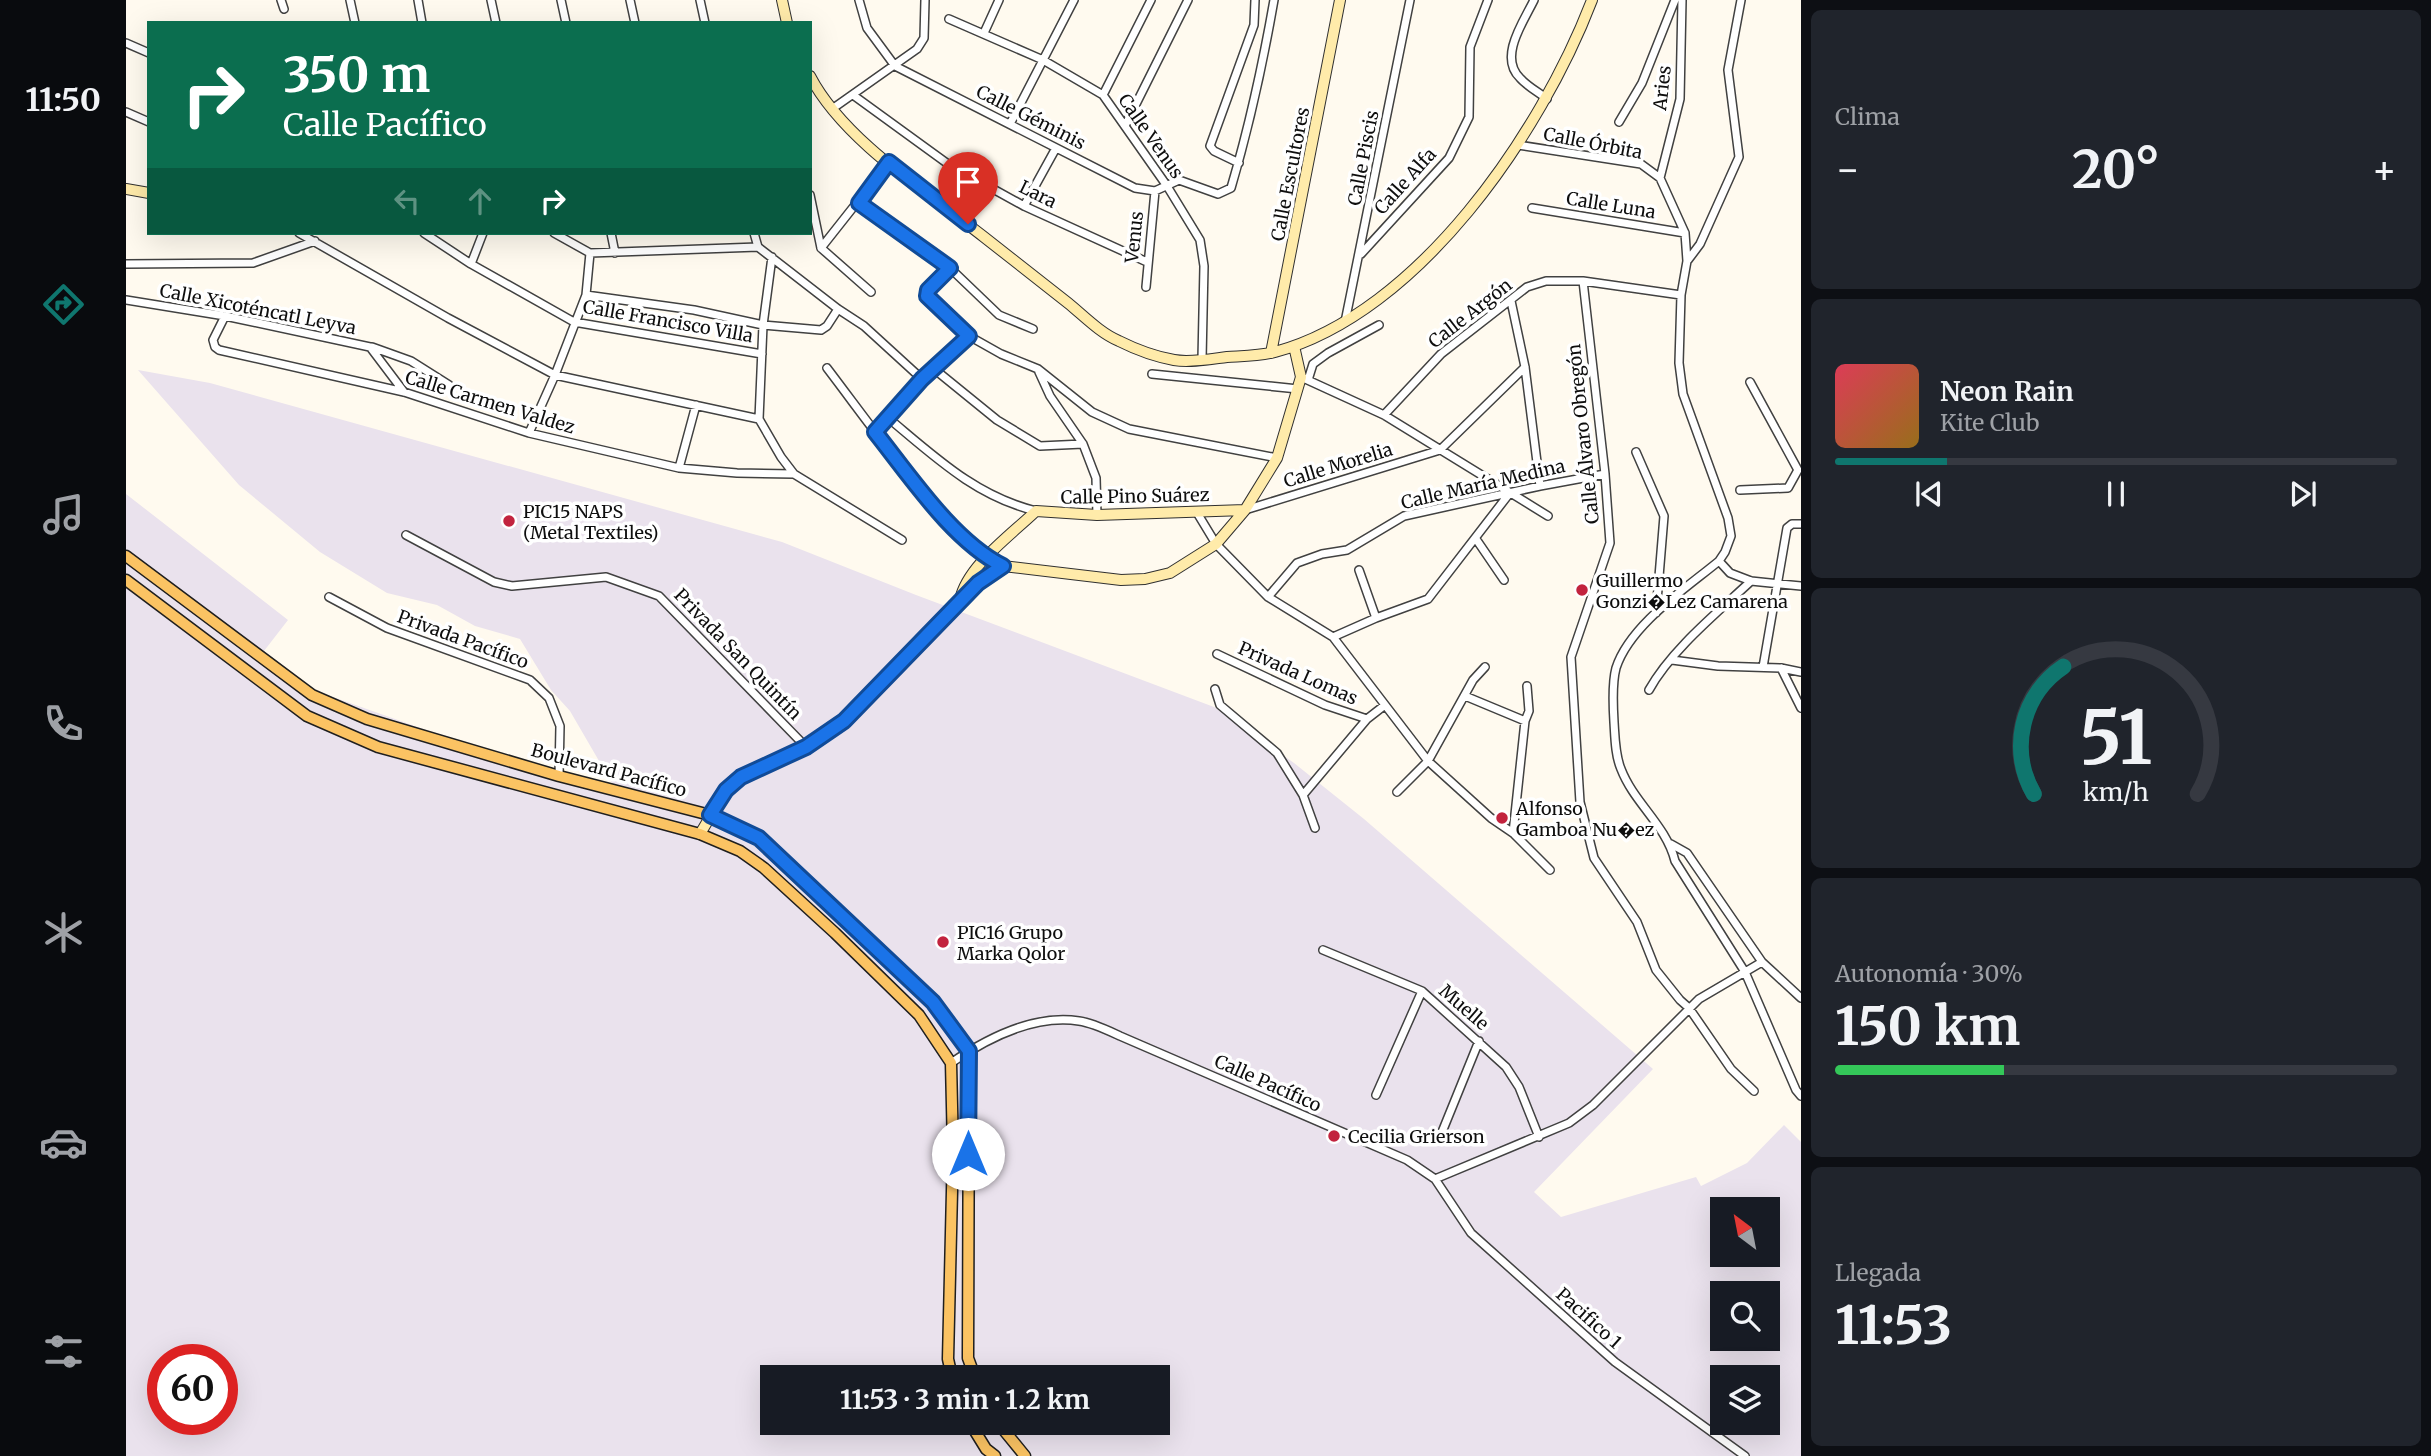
<!DOCTYPE html>
<html lang="es">
<head>
<meta charset="utf-8">
<style>
  :root { --surface:#171b24; --page:#20242c; --text:#f1f3f6; --muted:#9ea1a6; --line:#363941; --accent:#0f766e }
  body { margin:0; font-family:Merriweather,serif; background:var(--page); color:var(--text); height:100vh; display:flex; flex-direction:column; font-size:26px; white-space:nowrap }
  * { box-sizing:border-box; margin:0 }
  p { font-size:23px; color:var(--muted) }
  .icon { flex:none; width:38px; height:38px; fill:none; stroke:currentColor; stroke-width:2; stroke-linecap:round; stroke-linejoin:round }
  .map { position:relative; flex:1; overflow:hidden }
  .panel { display:flex; flex-direction:column; gap:10px; padding:10px; background:#0d0f14; width:630px }
  .panel>* { flex:none }
  .top-card { position:absolute; left:21px; top:21px; width:665px; height:214px; border-radius:0px; box-shadow:0 7px 28px #0002; background:#0b6e4f; color:#fff; overflow:hidden }
  .needle { width:46px; rotate:328deg }
  .fabs { position:absolute; left:1584px; top:1197px; display:grid; gap:14px }
  .fabs a { display:grid; place-items:center; width:70px; height:70px; border-radius:0px; background:var(--surface); box-shadow:0 7px 28px #0002; font-size:35px }
  .speed { position:absolute; left:21px; top:1344px; display:flex; gap:14px; font-size:35px; font-weight:700; text-align:center }
  .speed>* { display:grid; place-content:center; width:91px; height:91px; border-radius:50%; background:var(--surface); box-shadow:0 7px 28px #0002; line-height:1 }
  .speed .limit { border:10px solid #d22; background:#fff; color:#111 }
  .pin { position:absolute; display:grid; place-items:center; width:60px; height:60px; color:#fff; margin:-72px -30px; border-radius:50% 50% 50% 0; rotate:-45deg; box-shadow:0 0 7px #0007 }
  .pin .icon { rotate:45deg }
  .me { position:absolute; width:77px; margin:-38px; rotate:0deg; stroke-linejoin:round; filter:drop-shadow(0 0 5px #0008) }
  .turn { display:flex; align-items:center; gap:24px; height:147px; padding:0 21px; font-size:32px }
  .turn .icon { width:91px; height:91px; stroke-width:2.5 }
  .turn b { display:block; font-size:49px; line-height:60px }
  .lanes { display:flex; align-items:center; height:66px; padding:0 21px; background:#0003; justify-content:center; gap:35px; direction:ltr }
  .lanes .off { opacity:.35 }
  .big { font-size:52px; font-weight:700; line-height:1.1 }
  .panel .widget { flex:1; display:flex; flex-direction:column; justify-content:center; gap:10px; min-width:0; padding:0 24px; border-radius:10px; background:var(--page) }
  .panel .dial { align-items:center; gap:0 }
  .dial svg { height:182px; overflow:visible; fill:none; stroke:var(--line); stroke-width:7; stroke-linecap:round; text-anchor:middle }
  .dial text { fill:var(--text); stroke:none }
  .song { display:flex; align-items:center; gap:21px }
  .cover { width:84px; height:84px; border-radius:10px; background:linear-gradient(135deg,hsl(350 70% 55%),hsl(40 70% 35%)) }
  .played { height:7px; border-radius:4px; background:linear-gradient(90deg,var(--accent) 20%,var(--line) 20%) }
  .keys { display:flex; justify-content:space-around; direction:ltr }
  .heat { display:flex; justify-content:space-between; align-items:center; font-size:38px; direction:ltr }
  .charge { height:10px; border-radius:5px; background:linear-gradient(90deg,#34c759 30%,var(--line) 0) }
  .trip { position:absolute; left:634px; top:1365px; width:410px; height:70px; border-radius:0px; background:var(--surface); box-shadow:0 7px 28px #0002; font-weight:700; line-height:70px; text-align:center }
  main { display:flex; flex:1; min-height:0 }
  .tab-bar { display:flex; flex-direction:column; width:126px; justify-content:space-around; align-items:center; background:#090b0e; color:var(--muted) }
  .tab-bar .icon { width:49px; height:49px }
  .tab-bar .current { color:var(--accent) }
  .tab-bar b { font-size:32px; color:var(--text) }
  .map>svg:first-child { display:block }
  .industrial { fill:#eae2ed; fill-rule:evenodd }
  .lines { fill:none; stroke-linecap:round; stroke-linejoin:round }
  .street-casing { stroke:#414141; stroke-width:10 }
  .secondary-casing { stroke:#303030; stroke-width:12 }
  .primary-casing { stroke:#1f1f1f; stroke-width:13 }
  .street { stroke:#fff; stroke-width:7 }
  .secondary { stroke:#ffebaa; stroke-width:10 }
  .primary { stroke:#fbc363; stroke-width:10 }
  .route-casing { stroke:#114b97; stroke-width:18 }
  .route { stroke:#1a73e8; stroke-width:12 }
  .poi-dot { fill:#c2233e; stroke:#fff; stroke-width:2.5 }
  .labels { text-anchor:middle; dominant-baseline:central; stroke-width:7; stroke-linejoin:round; paint-order:stroke }
  .street-label { font-size:18px; fill:#0e0e0e; stroke:#fff }
  .poi-label { font-size:18px; fill:#0e0e0e; stroke:#fff; text-anchor:start }
</style>
</head>
<body>
<main>
<nav class="tab-bar">
<b>11:50</b>
<svg class="icon current" aria-label="directions" viewBox="0 0 24 24"><path d="M12 3l9 9-9 9-9-9zM9 14v-3h6M13 9l2 2-2 2"/></svg>
<svg class="icon" aria-label="music" viewBox="0 0 24 24"><path d="M9 18V5l10-2v13"/><circle cx="6" cy="18" r="3"/><circle cx="16" cy="16" r="3"/></svg>
<svg class="icon" aria-label="phone" viewBox="0 0 24 24"><path d="M5 4h4l2 5-3 2q2 4 5 5l2-3 5 2v4C11 20 4 13 5 4z"/></svg>
<svg class="icon" aria-label="climate" viewBox="0 0 24 24"><path d="M12 3v18M4 7l16 10M4 17L20 7"/></svg>
<svg class="icon" aria-label="car" viewBox="0 0 24 24"><path d="M5 17H2v-5l4-1 3-4h7l3 4 3 1v5h-3M9 17h6M6 11h13"/><circle cx="7" cy="17" r="2"/><circle cx="17" cy="17" r="2"/></svg>
<svg class="icon" aria-label="filters" viewBox="0 0 24 24"><path d="M4 7h16M4 17h16"/><circle cx="9" cy="7" r="2"/><circle cx="15" cy="17" r="2"/></svg>
</nav>
<div class="map">
<svg width="1675" height="1456" viewBox="0 0 1675 1456">
  <rect width="100%" height="100%" fill="#fffaef"/>
  <path class="industrial" d="M12,370L84,383L656,542L790,595L1088,707L1168,763L1238,819L1527,1069L1408,1192L1435,1217L1570,1177L1575,1186L1621,1163L1658,1125L1675,1142V1456H0V494L162,620L138,651L190,691L348,747L487,785L444,711L425,690L394,639L349,626L311,605L261,593L194,552L113,485ZM1596,1209H1642V1255H1596ZM1596,1293H1642V1339H1596ZM37,1360H96V1419H37ZM646,1377H1031V1423H646ZM1596,1377H1642V1423H1596Z"/>
  <g class="lines">
    <defs>
      <path id="street" d="M155,0L158,9
        M224,0L229,23
        M292,0L296,23
        M365,0L370,23
        M435,0L440,23
        M504,0L509,23
        M574,0L579,23
        M733,0L741,28L769,66L1009,188L1029,191L1053,180L1092,194L1105,188C1123,127 1137,63 1148,0
        M1408,0C1398,21 1372,57 1394,78C1401,86 1412,92 1421,99
        M823,19L917,60L977,95L1041,186L1074,240L1078,266L1076,359
        M858,33L873,0
        M0,43L23,53
        M727,95L822,164L898,206L1021,262
        M977,95L1025,0
        M706,109L791,49L798,38L799,0
        M0,112L23,122
        M1493,122L1516,83L1549,0
        M884,124L948,0
        M999,126L1062,0
        M1392,145L1515,164L1534,178L1559,233L1561,261L1555,295L1553,363L1557,394L1602,518L1605,536L1599,552L1593,561C1559,589 1504,625 1490,668C1486,683 1487,706 1488,722C1489,737 1489,755 1495,769C1508,803 1540,825 1549,861L1619,972L1670,1090L1675,1096
        M1113,163L1088,151L1084,146L1128,25L1129,0
        M1534,178L1554,99L1556,0
        M684,195L695,248
        M733,203L824,268L873,315L907,329
        M898,206L930,148
        M1406,208L1559,233
        M173,233L322,318L429,375L633,419L655,457L668,474L776,540
        M298,233L345,264L448,322L636,354
        M428,233L464,253L632,247L712,309L738,326L796,379
        M485,233L489,253
        M628,233L632,247
        M695,248L763,162
        M695,248L745,292
        M1235,254L1323,158L1343,117L1344,47L1362,0
        M1562,260L1574,244L1613,157L1602,70L1615,0
        M0,264L127,263L189,241
        M345,264L357,233
        M824,268C815,277 798,287 803,300L843,336L875,354L912,369L966,412L1003,429L1151,458
        M1457,281L1479,474L1484,543L1445,657L1454,802L1468,858L1511,922L1530,970L1554,1000L1563,1008L1605,1069L1628,1091
        M1020,287L1029,191
        M460,295L568,310L637,325L695,330L701,326L712,309
        M0,300L99,316L244,347L278,392
        M1385,301L1399,367L1414,486
        M99,316L87,340L89,347L93,350L278,392L403,433L553,468L611,473L668,474
        M1219,322L1284,0
        M246,347L285,361L323,385
        M701,368C736,414 770,462 808,505C830,529 849,552 877,566
        M807,368L871,420L914,446L957,444
        M913,372L924,396L957,444L970,478L971,515
        M1026,374L1172,389
        M1175,377L1258,415L1422,516
        M1182,380L1187,364L1202,353L1253,325
        M1624,382L1672,470
        M1258,415L1315,354L1401,287L1420,281H1457L1555,295
        M761,417C808,456 849,496 910,511
        M633,419L637,325L646,257
        M749,432L796,379L843,336
        M403,433L429,375L460,295L464,253
        M1510,452L1538,516L1530,613
        M553,468L570,405
        M1614,490L1662,488L1672,470
        M1119,510L1314,450L1399,367
        M1070,511L1090,544L1142,597L1207,637L1302,761L1365,818L1387,833L1424,870
        M280,535L368,582L386,586L480,577L533,596L680,747
        M1350,539L1378,580
        M1593,561L1604,573L1625,581L1675,586
        M1233,570L1250,618
        M203,597L261,628L404,680L423,698L434,726L433,776
        M1142,597L1171,563L1196,554L1221,550L1278,516L1414,486L1479,474
        M1207,637L1250,618L1302,599L1383,494
        M1091,654L1199,705L1241,719
        M1546,660L1592,666L1655,668L1675,672
        M1637,667L1661,528L1666,524H1675
        M1655,668L1675,708
        M1089,689L1094,705L1151,753L1177,795L1189,828
        M1523,690C1545,650 1592,612 1625,581
        M1339,696L1399,721
        M1271,792L1302,761L1347,680L1359,667
        M1177,795L1241,719L1259,705
        M1387,833L1399,721L1403,711L1401,686
        M1545,844L1561,853L1636,962
        M1197,950L1296,991L1380,1067L1393,1087L1413,1137
        M825,1063C860,1039 908,1014 953,1021C967,1023 981,1030 994,1036L1281,1160L1309,1179L1345,1233L1489,1362L1619,1456
        M1250,1095L1296,991
        M1314,1137L1353,1041
        M1309,1179L1443,1123L1467,1105L1573,999L1636,962L1675,998"/>
      <path id="secondary" d="M656,0L661,23
        M684,76C717,140 802,193 858,237C886,259 914,281 942,303C958,316 974,333 993,341C1009,349 1031,357 1048,360C1064,363 1085,359 1101,357C1117,356 1134,356 1149,352C1293,313 1415,133 1466,0
        M0,189L23,193
        M1145,353L1214,0
        M834,600C841,566 885,535 910,511L971,515L1119,510
        M574,834L600,790L615,777L680,747L718,721L852,583L877,566L995,580L1019,579L1044,573L1090,544L1119,510L1151,458L1175,377L1168,346"/>
      <path id="primary" d="M0,556L186,695L241,719L433,776L584,815L633,838L807,1002L843,1051L842,1358L849,1377
        M0,580L181,716L252,747L574,834L614,851L638,868L709,933L793,1015L825,1063L827,1149L822,1359L826,1377
        M844,1423L860,1449L869,1456
        M872,1423L899,1456"/>
    </defs>
    <use href="#street" class="street-casing"/>
    <use href="#secondary" class="secondary-casing"/>
    <use href="#primary" class="primary-casing"/>
    <use href="#street" class="street"/>
    <use href="#secondary" class="secondary"/>
    <use href="#primary" class="primary"/>
  </g>
  <g class="lines">
    <defs>
      <path id="route" d="M842,224L763,162L733,203L824,268L802,290L801,296L843,336L796,379L749,432C784,476 827,541 877,566L852,583L718,721L680,747L615,777L600,790L584,815L633,838L807,1002L843,1051L842,1154"/>
    </defs>
    <use href="#route" class="route-casing"/>
    <use href="#route" class="route"/>
  </g>
  <g class="poi-dot">
    <circle cx="383" cy="521" r="7"/>
    <circle cx="1456" cy="590" r="7"/>
    <circle cx="1376" cy="818" r="7"/>
    <circle cx="817" cy="942" r="7"/>
    <circle cx="1208" cy="1136" r="7"/>
  </g>
  <g class="labels">
    <g class="street-label">
      <text transform="translate(1536 88) rotate(-84)">Aries</text>
      <text transform="translate(905 117) rotate(27)">Calle Géminis</text>
      <text transform="translate(1025 136) rotate(55)">Calle Venus</text>
      <text transform="translate(1467 143) rotate(11)">Calle Órbita</text>
      <text transform="translate(1237 158) rotate(-79)">Calle Piscis</text>
      <text transform="translate(1164 174) rotate(-79)">Calle Escultores</text>
      <text transform="translate(1279 181) rotate(-48)">Calle Alfa</text>
      <text transform="translate(912 194) rotate(26)">Lara</text>
      <text transform="translate(1485 205) rotate(9)">Calle Luna</text>
      <text transform="translate(1008 237) rotate(-84)">Venus</text>
      <text transform="translate(132 309) rotate(11)">Calle Xicoténcatl Leyva</text>
      <text transform="translate(1344 313) rotate(-38)">Calle Argón</text>
      <text transform="translate(542 321) rotate(10)">Calle Francisco Villa</text>
      <text transform="translate(364 402) rotate(17)">Calle Carmen Valdez</text>
      <text transform="translate(1457 434) rotate(-96)">Calle Álvaro Obregón</text>
      <text transform="translate(1212 465) rotate(-17)">Calle Morelia</text>
      <text transform="translate(1357 484) rotate(-13)">Calle María Medina</text>
      <text transform="translate(1009 496) rotate(-1)">Calle Pino Suárez</text>
      <text transform="translate(337 639) rotate(20)">Privada Pacífico</text>
      <text transform="translate(612 654) rotate(46)">Privada San Quintín</text>
      <text transform="translate(1172 673) rotate(24)">Privada Lomas</text>
      <text transform="translate(483 770) rotate(15)">Boulevard Pacífico</text>
      <text transform="translate(1338 1007) rotate(41)">Muelle</text>
      <text transform="translate(1142 1083) rotate(24)">Calle Pacífico</text>
      <text transform="translate(1463 1318) rotate(42)">Pacifico 1</text>
    </g>
    <g class="poi-label">
      <text x="397" y="511">PIC15 NAPS<tspan x="397" dy="21">(Metal Textiles)</tspan></text>
      <text x="1470" y="580">Guillermo<tspan x="1470" dy="21">Gonzi�Lez Camarena</tspan></text>
      <text x="1390" y="808">Alfonso<tspan x="1390" dy="21">Gamboa Nu�ez</tspan></text>
      <text x="831" y="932">PIC16 Grupo<tspan x="831" dy="21">Marka Qolor</tspan></text>
      <text x="1222" y="1136">Cecilia Grierson</text>
    </g>
  </g>
</svg>
<div class="fabs">
<a><svg class="needle" viewBox="-14 -14 28 28"><path d="M0-13l5 13h-10z" fill="#e53935"/><path d="M0 13l5-13h-10z" fill="#9ea1a6"/></svg></a>
<a><svg class="icon" aria-label="search" viewBox="0 0 24 24"><circle cx="10" cy="10" r="6"/><path d="M15 15l6 6"/></svg></a>
<a><svg class="icon" aria-label="layers" viewBox="0 0 24 24"><path d="M12 4l9 5-9 5-9-5zM3 14l9 5 9-5"/></svg></a>
</div>
<div class="speed"><div class="limit">60</div></div>
<div class="pin" style="left:842px;top:224px;background:#d93025"><svg class="icon" aria-label="arrive" viewBox="0 0 24 24"><path d="M6 21V4h12l-3 4 3 4H6"/></svg></div>
<svg class="me" style="left:842px;top:1154px" viewBox="-20 -20 40 40"><circle r="19" fill="#fff"/><path d="M0-13L10 11 0 6-10 11z" fill="#1a73e8"/></svg>
<div class="trip">11:53 · 3 min · 1.2 km</div>
<div class="top-card">
<div class="turn"><svg class="icon" aria-label="right" viewBox="0 0 24 24"><path d="M7 20v-9h11M14 6l5 5-5 5"/></svg><div><b>350 m</b>Calle Pacífico</div></div>
<div class="lanes"><svg class="icon off" aria-label="left" viewBox="0 0 24 24"><path d="M17 20v-9H6M10 6l-5 5 5 5"/></svg><svg class="icon off" aria-label="ahead" viewBox="0 0 24 24"><path d="M12 20V5M6 11l6-6 6 6"/></svg><svg class="icon" aria-label="right" viewBox="0 0 24 24"><path d="M7 20v-9h11M14 6l5 5-5 5"/></svg></div>
</div>
</div>
<section class="panel">
<div class="widget"><p>Clima</p>
<div class="heat"><a>−</a><b class="big">20°</b><a>+</a></div>
</div>
<div class="widget">
<div class="song"><i class="cover"></i><div><b>Neon Rain</b><p>Kite Club</p></div></div>
<div class="played"></div>
<div class="keys"><svg class="icon" aria-label="previous" viewBox="0 0 24 24"><path d="M18 5L8 12l10 7zM5 5v14"/></svg><svg class="icon" aria-label="pause" viewBox="0 0 24 24"><path d="M8 5v14M16 5v14"/></svg><svg class="icon" aria-label="next" viewBox="0 0 24 24"><path d="M6 5l10 7-10 7zM19 5v14"/></svg></div>
</div>
<div class="widget dial"><svg viewBox="0 0 100 80">
<path d="M14 69A42 42 0 1 1 86 69"/>
<path d="M14 69A42 42 0 0 1 27 13" stroke="#0f766e"/>
<text x="50" y="56" font-size="32" font-weight="700">51</text>
<text x="50" y="72" font-size="11">km/h</text>
</svg></div>
<div class="widget"><p>Autonomía · 30%</p><b class="big">150 km</b><div class="charge"></div></div>
<div class="widget"><p>Llegada</p><b class="big">11:53</b></div>
</section>
</main>
</body>
</html>
